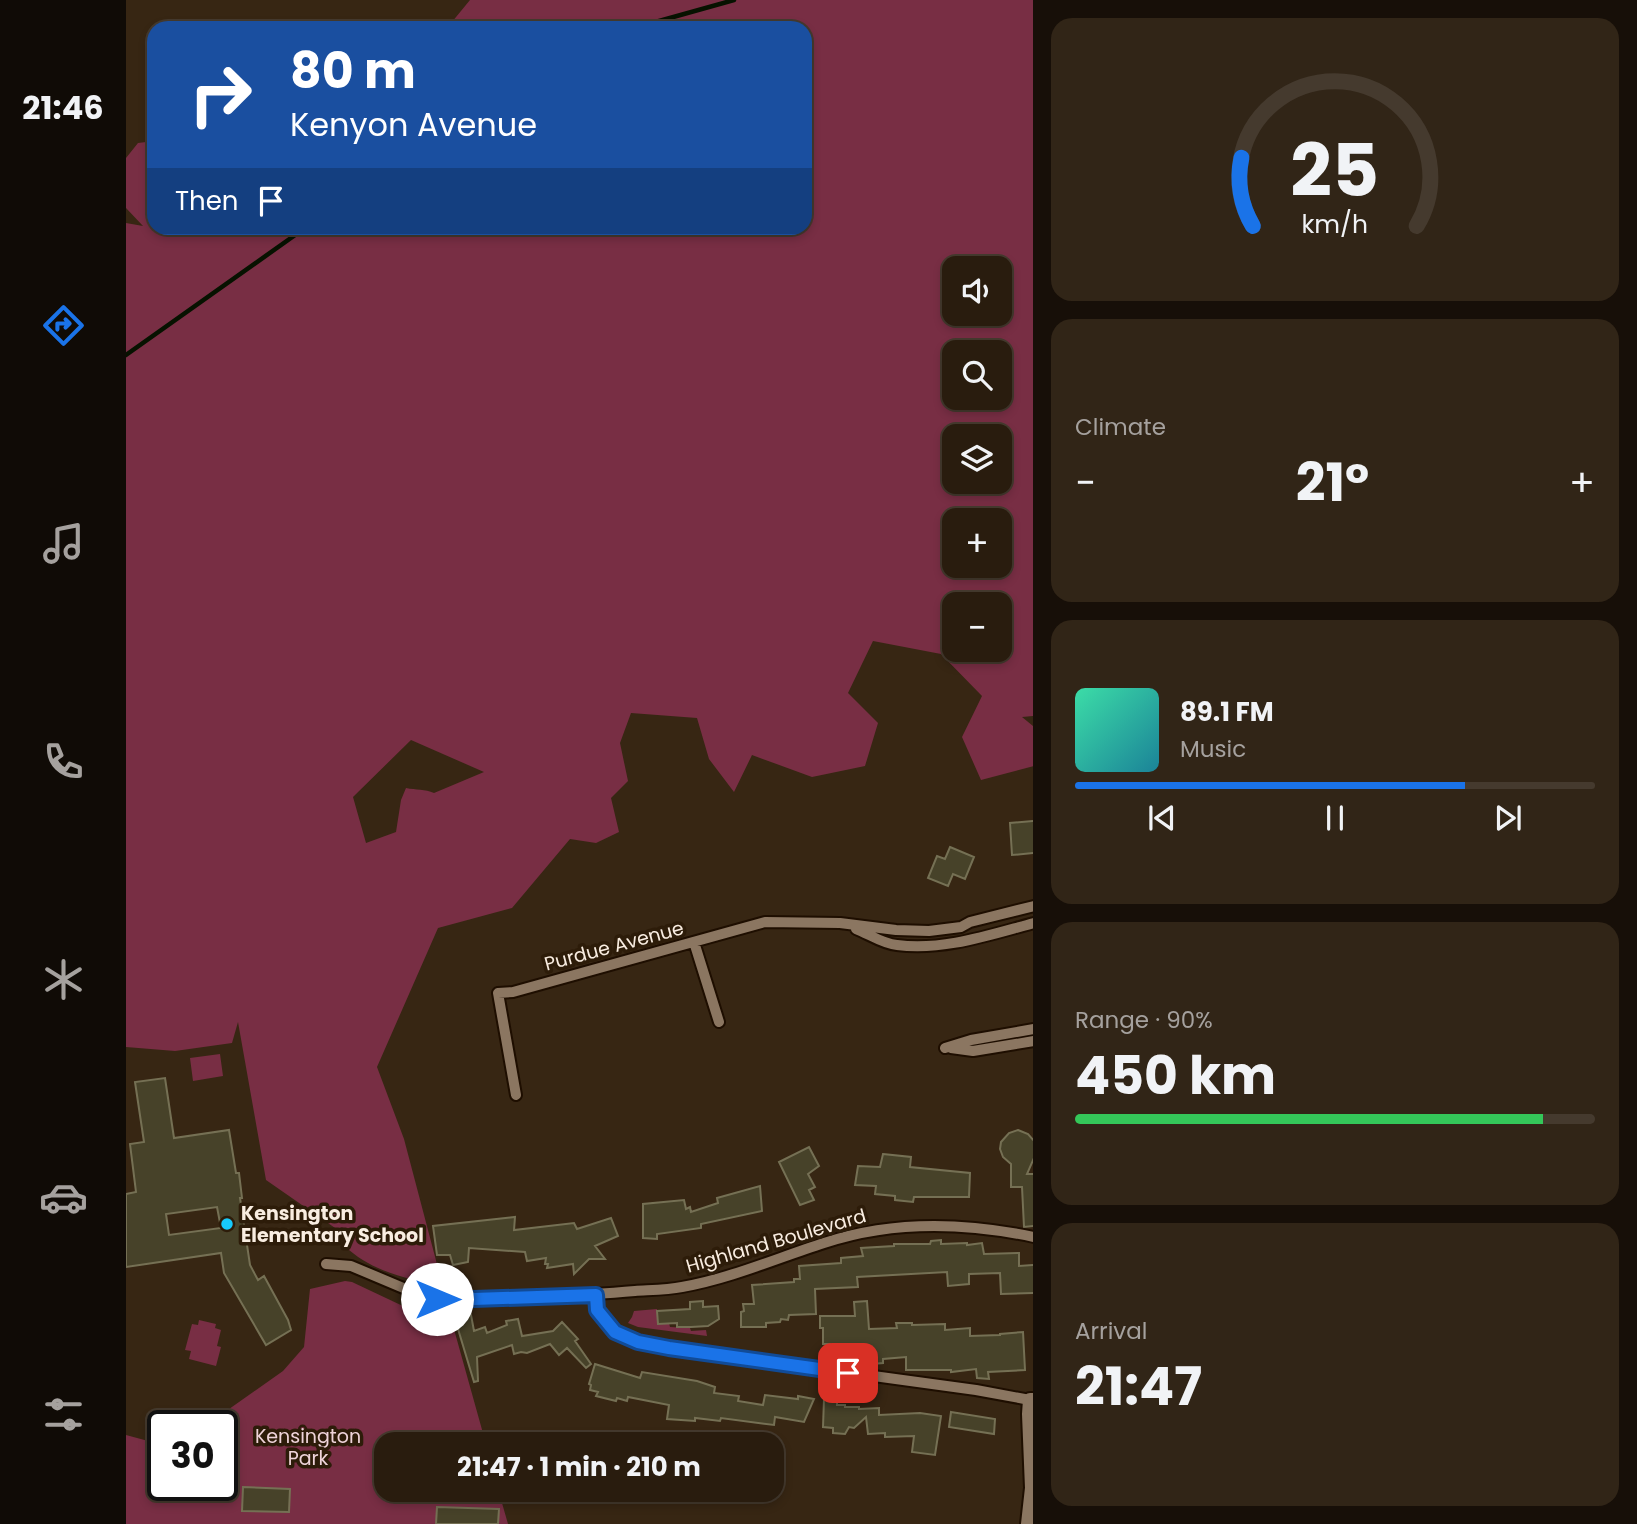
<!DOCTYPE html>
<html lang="en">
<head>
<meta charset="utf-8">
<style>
  :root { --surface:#291c0e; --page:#312517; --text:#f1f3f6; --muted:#a5a19e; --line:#453a2e; --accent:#1a73e8 }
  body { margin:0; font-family:Poppins,sans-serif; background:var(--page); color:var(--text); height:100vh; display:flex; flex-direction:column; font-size:26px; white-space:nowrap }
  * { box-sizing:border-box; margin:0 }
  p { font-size:23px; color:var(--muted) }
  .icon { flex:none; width:38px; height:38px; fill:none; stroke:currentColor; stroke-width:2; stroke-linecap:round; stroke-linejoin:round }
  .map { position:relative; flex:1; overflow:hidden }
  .side { display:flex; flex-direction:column; gap:18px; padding:18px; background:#170f08; width:604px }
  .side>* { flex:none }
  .top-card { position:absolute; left:21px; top:21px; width:665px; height:214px; border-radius:21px; box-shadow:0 4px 10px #0003,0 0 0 2px var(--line); background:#1a4fa0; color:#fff; overflow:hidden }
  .controls { position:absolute; left:816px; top:256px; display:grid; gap:14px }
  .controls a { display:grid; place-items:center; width:70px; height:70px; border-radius:14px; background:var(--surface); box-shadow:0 4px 10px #0003,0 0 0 2px var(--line); font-size:35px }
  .speed { position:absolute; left:21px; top:1410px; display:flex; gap:14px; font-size:35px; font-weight:700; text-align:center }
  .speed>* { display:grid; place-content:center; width:91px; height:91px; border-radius:50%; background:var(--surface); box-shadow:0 4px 10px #0003,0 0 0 2px var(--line); line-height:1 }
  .speed .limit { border:4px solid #111; border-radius:10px; background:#fff; color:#111 }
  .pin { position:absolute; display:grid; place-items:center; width:60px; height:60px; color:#fff; margin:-30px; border-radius:14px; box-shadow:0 4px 10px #0006 }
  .me { position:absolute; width:77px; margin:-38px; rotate:90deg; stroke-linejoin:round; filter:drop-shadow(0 0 5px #0008) }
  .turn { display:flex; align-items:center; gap:24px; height:147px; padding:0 28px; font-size:32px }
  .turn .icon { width:91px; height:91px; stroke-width:2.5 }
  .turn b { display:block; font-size:49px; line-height:60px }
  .then { display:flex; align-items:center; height:66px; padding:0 28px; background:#0003; gap:14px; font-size:26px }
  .big { font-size:52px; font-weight:700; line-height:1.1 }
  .side .card { flex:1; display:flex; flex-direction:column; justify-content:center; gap:10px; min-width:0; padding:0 24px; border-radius:21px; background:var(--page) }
  .side .dial { align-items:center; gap:0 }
  .dial svg { height:182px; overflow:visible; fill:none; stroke:var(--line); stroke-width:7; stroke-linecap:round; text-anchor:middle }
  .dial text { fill:var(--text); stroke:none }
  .song { display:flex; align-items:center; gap:21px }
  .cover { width:84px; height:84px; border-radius:10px; background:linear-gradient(135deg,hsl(160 70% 55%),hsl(190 70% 35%)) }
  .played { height:7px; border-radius:4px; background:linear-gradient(90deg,var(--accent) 75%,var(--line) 75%) }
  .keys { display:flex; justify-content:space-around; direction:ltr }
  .heat { display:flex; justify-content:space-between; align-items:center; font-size:38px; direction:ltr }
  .charge { height:10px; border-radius:5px; background:linear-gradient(90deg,#34c759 90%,var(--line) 0) }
  .trip { position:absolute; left:248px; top:1432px; width:410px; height:70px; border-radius:21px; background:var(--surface); box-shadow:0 4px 10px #0003,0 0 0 2px var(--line); font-weight:700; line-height:70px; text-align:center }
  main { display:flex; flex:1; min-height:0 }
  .dock { display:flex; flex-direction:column; width:126px; justify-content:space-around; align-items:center; background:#100b06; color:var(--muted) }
  .dock .icon { width:49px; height:49px }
  .dock .selected { color:var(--accent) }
  .dock b { font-size:32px; color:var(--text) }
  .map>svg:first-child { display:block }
  .green { fill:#782e44; fill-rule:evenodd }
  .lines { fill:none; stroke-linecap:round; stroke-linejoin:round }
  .stream { stroke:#071200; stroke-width:4.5 }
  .building { fill:#474229; stroke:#757054; stroke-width:2; fill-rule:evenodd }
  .minor-casing { stroke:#1e0e00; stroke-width:14 }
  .tertiary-casing { stroke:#1e0e00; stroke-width:18 }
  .minor { stroke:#8b7661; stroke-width:10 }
  .tertiary { stroke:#8b7661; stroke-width:14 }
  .route-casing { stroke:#114b97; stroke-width:18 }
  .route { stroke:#1a73e8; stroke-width:12 }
  .poi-dot { fill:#17cafb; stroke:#2d1c09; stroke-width:2.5 }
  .labels { text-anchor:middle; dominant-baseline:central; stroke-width:7; stroke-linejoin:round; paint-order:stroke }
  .street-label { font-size:19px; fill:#f9ede1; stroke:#2d1c09 }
  .poi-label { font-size:19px; font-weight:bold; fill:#f9ede1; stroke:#2d1c09; text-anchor:start }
  .park-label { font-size:19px; fill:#efd4da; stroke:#2d1c09 }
</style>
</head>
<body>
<main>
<nav class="dock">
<b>21:46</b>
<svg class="icon selected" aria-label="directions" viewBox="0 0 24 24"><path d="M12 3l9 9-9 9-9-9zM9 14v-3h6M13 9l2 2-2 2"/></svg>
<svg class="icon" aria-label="music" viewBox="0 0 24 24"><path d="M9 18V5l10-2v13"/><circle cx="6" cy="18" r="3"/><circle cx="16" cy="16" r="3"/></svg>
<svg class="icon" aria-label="phone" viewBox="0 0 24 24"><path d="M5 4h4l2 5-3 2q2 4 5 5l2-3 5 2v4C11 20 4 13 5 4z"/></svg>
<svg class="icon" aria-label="climate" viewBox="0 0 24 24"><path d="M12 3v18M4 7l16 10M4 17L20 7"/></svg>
<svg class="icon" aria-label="car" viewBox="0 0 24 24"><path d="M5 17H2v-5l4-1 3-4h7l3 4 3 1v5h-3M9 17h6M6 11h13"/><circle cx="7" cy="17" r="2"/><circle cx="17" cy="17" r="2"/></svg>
<svg class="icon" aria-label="filters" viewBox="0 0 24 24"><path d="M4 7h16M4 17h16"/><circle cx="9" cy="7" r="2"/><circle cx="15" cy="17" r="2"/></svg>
</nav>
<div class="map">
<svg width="908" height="1524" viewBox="0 0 908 1524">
  <rect width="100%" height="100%" fill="#372613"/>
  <path class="green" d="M344,0H907L908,716L896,717L907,726L908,766L855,780L836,737L856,696L815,654L747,641L722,693L752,723L739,766L686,777L626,755L608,792L583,759L571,718L505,713L494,743L502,781L485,798L493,832L470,843L444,839L386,908L312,928L251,1067L278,1139L317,1287C284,1279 250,1273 223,1250L222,1237L140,1180L112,1022L106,1043L49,1051L0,1047V223L17,226L0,208V158L12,143L28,141V228H679V28H321ZM828,268H873V313H828ZM828,352H873V397H828ZM828,436H873V481H828ZM828,520H873V565H828ZM828,604H873V649H828ZM285,740L358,772L308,793C299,789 290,790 280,788L275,800L270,832L240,843L227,797Z
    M94,1054L97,1076L67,1081L64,1058Z
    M219,1281L226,1282L279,1307L324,1315L360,1444H261V1489H372L382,1524H0V1435L37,1445V1486H96V1426H79L157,1371L178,1347L184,1289Z
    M531,1309L532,1324L543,1323L544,1327L564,1328L565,1331L580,1330L581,1336L512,1327L502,1323L506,1317L508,1311Z
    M73,1320L90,1324L89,1328L95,1330L91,1346L95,1347L90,1366L63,1359L65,1351L59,1350L66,1324L72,1325Z"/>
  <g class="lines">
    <path class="stream" d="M508,28L608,0
      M0,355L179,228"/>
  </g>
  <path class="building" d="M908,821V853L886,855L884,823Z
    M824,847L848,857L839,879L827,874L822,886L802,878L811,856L819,859Z
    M39,1078L48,1138L103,1130L110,1173H113L116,1198H114L124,1265L132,1280L138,1276L162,1320L165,1330L140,1345L98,1273L95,1253L0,1267V1194L10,1192L4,1144L18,1142L9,1082ZM91,1207L95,1228L43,1235L40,1214Z
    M892,1130L902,1134L908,1141V1158L901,1174H908V1226L898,1227L896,1187H885V1164L877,1157L874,1149L875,1142L883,1133Z
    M683,1147L693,1166L682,1174L689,1187L683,1190L688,1200L674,1205L653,1162Z
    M757,1154L785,1157L784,1167L844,1173L843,1197H788L787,1202L769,1200V1196L749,1194L750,1186L729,1185L732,1166L754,1167Z
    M634,1186L636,1211L575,1224V1228L531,1234V1239L517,1238V1204L558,1200L560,1209L564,1207L565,1212L592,1203L591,1198Z
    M389,1217L388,1230L448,1223L451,1229L485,1218L492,1236L469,1246L479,1259H463L448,1274L447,1264L421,1268L422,1264H419L420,1258L401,1261L399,1252L343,1248L342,1262L327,1265L324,1255H311L307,1226Z
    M815,1240V1244L841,1243V1245L856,1243L858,1254L893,1253V1266L908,1265V1293L875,1294L874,1273L843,1274V1284L822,1286L821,1272L731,1277L732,1287L689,1289L690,1314L663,1315L662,1320L655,1319L654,1322L640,1323V1327H615V1312L618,1311L617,1304H628L626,1285L668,1282V1279H674L673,1266L715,1263V1258L737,1256L735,1248L768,1246V1244H804L805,1241Z
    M577,1301V1307L592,1306L593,1319L582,1326L565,1327H551V1323L532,1324L531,1311L564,1309V1302Z
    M741,1301L743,1329L771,1328L770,1323H786V1325L819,1324V1330L844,1328V1336L874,1335V1334L897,1332L899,1370L862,1372L863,1379L851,1378L850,1369L825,1372V1370H780V1357L757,1359V1363L746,1364L718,1360L719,1347L707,1348L704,1344H697V1328H694V1316H729L728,1302Z
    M345,1315L348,1331L359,1327L361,1333L381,1325L380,1321L392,1319L396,1336L427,1331L436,1322L452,1339L449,1341L465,1364L460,1368L441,1348L433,1355L424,1344L401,1353L395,1352L388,1354L386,1345L351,1357L352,1381L348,1382L329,1319Z
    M469,1364L514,1378L516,1372L571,1381L589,1387L588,1393L613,1396L612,1401L637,1405L639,1395L672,1399V1396L688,1399L678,1422L649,1417L648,1425L595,1418L594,1421L569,1418V1421L541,1419L543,1405L502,1397L501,1401L491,1398L490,1401L470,1396L472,1392L464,1390L465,1385L463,1384Z
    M698,1399L711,1401V1405H719V1407H733V1409L753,1408V1415L794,1413L815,1416L809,1455L786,1452L788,1436L759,1437V1433L742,1434L740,1417L728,1428L723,1427L719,1434L707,1433V1428L697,1427Z
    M825,1412L869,1419L868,1434L823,1427Z
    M117,1487L164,1489L163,1512L116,1511Z
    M311,1507L373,1509L372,1524H310Z"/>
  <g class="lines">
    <defs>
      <path id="minor" d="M730,929C743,934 757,944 771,945C817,951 863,935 908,923
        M568,942L593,1022
        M819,1048L845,1040L908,1029
        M825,1048L847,1051L908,1041
        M390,1095L372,993L387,992L639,922L714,923L770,930L803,931L835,927L844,922L908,906
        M200,1264L225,1266L294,1295L318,1300C382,1296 445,1297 509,1291C524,1290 541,1290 556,1287C606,1278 651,1258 698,1243C767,1220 837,1222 908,1237
        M469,1295C470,1300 470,1307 472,1311C486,1339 516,1343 543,1348L850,1390L904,1400"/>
      <path id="tertiary" d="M902,1524L906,1488L903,1414L904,1400H908"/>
    </defs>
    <use href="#minor" class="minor-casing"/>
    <use href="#tertiary" class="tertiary-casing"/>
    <use href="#minor" class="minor"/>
    <use href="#tertiary" class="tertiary"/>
  </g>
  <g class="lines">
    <defs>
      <path id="route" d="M311,1299L318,1300L470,1295L471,1310L489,1332L512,1342L543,1348L722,1373"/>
    </defs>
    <use href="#route" class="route-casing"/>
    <use href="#route" class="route"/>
  </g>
  <circle class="poi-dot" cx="101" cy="1224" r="7"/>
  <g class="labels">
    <g class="street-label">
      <text transform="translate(488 946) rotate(-15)">Purdue Avenue</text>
      <text transform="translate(650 1241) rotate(-16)">Highland Boulevard</text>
    </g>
    <g class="poi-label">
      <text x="115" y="1213">Kensington<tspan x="115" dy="22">Elementary School</tspan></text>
    </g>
    <g class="park-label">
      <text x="182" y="1436">Kensington<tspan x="182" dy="22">Park</tspan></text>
    </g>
  </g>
</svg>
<div class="controls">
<a><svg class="icon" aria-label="sound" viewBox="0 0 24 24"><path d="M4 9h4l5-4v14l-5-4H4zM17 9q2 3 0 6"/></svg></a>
<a><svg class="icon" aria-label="search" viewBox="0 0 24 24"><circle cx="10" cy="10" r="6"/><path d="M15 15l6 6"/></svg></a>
<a><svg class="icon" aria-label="layers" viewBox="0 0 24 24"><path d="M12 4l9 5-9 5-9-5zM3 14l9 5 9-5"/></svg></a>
<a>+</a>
<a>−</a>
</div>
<div class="speed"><div class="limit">30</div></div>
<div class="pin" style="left:722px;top:1373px;background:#d93025"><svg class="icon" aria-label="arrive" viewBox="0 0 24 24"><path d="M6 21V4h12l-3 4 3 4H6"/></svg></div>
<svg class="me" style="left:311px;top:1299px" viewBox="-20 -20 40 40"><circle r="19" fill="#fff"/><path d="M0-13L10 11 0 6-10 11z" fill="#1a73e8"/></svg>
<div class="trip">21:47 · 1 min · 210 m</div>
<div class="top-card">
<div class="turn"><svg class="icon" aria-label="right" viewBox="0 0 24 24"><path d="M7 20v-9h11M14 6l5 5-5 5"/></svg><div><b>80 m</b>Kenyon Avenue</div></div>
<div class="then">Then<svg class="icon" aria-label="arrive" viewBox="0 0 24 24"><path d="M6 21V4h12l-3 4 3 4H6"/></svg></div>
</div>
</div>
<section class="side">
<div class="card dial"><svg viewBox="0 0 100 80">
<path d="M14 69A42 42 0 1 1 86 69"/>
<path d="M14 69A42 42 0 0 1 9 39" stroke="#1a73e8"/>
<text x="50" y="56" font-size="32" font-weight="700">25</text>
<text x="50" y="72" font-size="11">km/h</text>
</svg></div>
<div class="card"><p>Climate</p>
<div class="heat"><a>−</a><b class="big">21°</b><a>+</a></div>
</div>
<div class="card">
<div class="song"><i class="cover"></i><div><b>89.1 FM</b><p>Music</p></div></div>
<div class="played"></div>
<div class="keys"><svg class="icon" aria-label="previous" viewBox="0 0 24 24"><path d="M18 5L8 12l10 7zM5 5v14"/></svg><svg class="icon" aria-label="pause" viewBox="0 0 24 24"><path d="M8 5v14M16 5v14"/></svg><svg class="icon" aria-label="next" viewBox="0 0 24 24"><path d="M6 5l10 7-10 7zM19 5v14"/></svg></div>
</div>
<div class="card"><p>Range · 90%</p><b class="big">450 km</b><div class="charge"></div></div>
<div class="card"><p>Arrival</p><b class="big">21:47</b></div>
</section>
</main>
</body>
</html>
